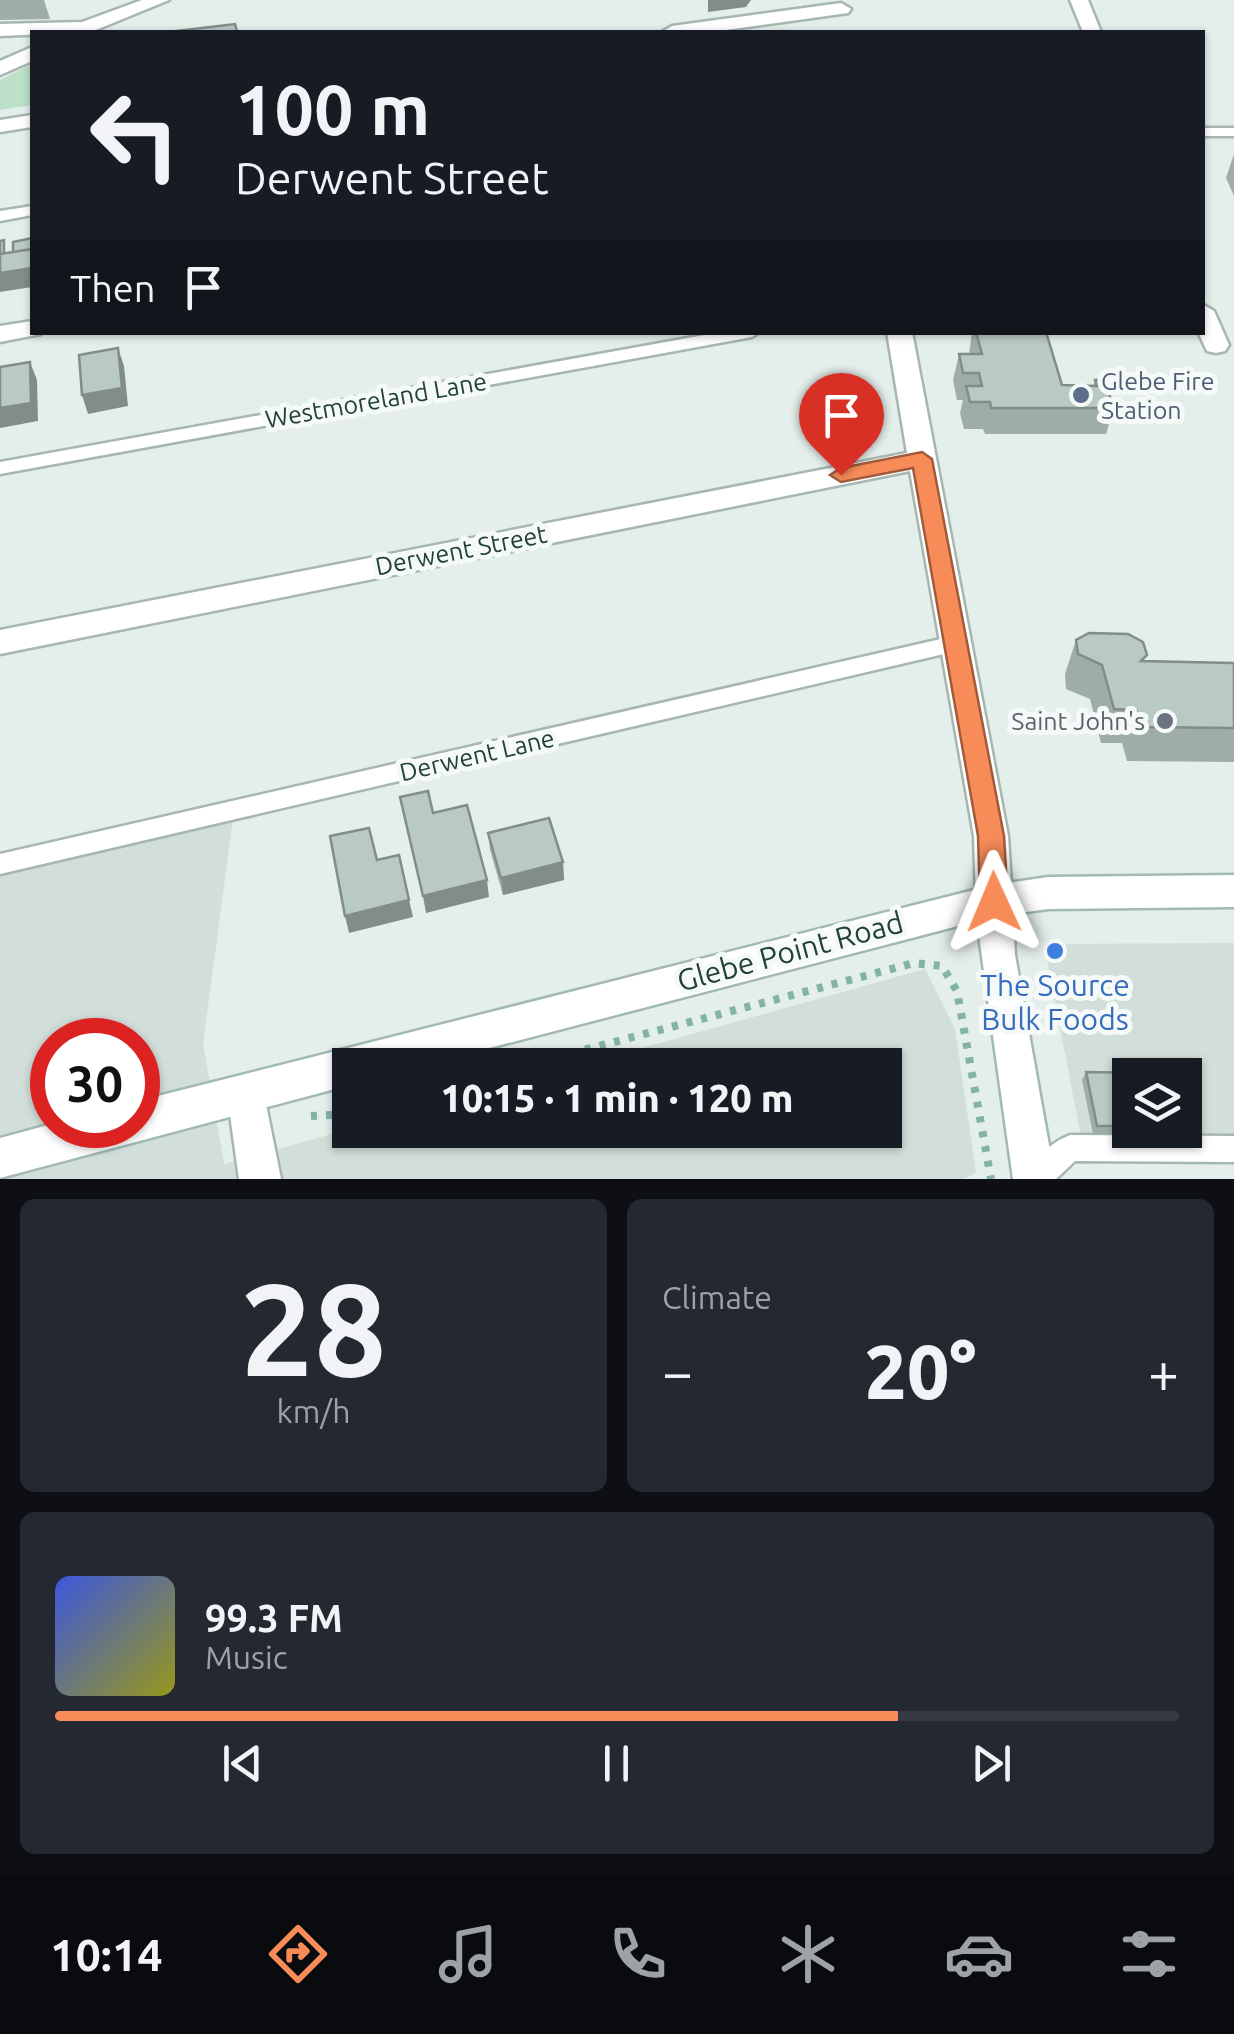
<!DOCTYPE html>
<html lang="en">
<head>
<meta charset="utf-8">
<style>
  :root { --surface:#171b24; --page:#242831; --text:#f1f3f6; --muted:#9ea1a6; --line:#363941; --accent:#f78c59 }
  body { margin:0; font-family:Ubuntu,sans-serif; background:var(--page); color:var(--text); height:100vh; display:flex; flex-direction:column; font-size:38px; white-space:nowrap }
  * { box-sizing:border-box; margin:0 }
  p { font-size:32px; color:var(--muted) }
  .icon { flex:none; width:55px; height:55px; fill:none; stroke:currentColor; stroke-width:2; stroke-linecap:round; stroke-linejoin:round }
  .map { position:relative; height:1179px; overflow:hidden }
  .drawer { display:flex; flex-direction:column; gap:20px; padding:20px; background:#0d0f14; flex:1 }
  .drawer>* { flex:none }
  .guide { position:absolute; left:30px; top:30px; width:1175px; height:305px; border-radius:0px; box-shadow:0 2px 8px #0004; background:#171b24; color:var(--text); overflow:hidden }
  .tools { position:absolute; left:1112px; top:1058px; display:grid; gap:20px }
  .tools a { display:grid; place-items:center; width:90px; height:90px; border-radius:0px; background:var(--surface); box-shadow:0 2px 8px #0004; font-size:50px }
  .speed { position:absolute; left:30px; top:1018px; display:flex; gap:20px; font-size:50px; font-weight:700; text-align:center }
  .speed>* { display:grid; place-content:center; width:130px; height:130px; border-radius:50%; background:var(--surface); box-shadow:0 2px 8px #0004; line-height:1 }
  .speed .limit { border:15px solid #d22; background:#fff; color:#111 }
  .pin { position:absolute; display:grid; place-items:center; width:85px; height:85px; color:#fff; margin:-102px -42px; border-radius:50% 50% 50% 0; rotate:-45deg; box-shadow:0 0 10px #0007 }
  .pin .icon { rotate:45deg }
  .me { position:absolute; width:110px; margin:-55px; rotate:359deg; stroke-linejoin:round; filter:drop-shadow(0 0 8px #0008) }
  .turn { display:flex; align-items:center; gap:35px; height:210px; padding:0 40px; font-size:45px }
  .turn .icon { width:130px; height:130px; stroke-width:2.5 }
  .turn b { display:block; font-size:70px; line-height:85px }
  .then { display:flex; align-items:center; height:95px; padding:0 40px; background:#0003; gap:20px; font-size:38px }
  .big { font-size:75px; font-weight:800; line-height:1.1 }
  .drawer .tile { flex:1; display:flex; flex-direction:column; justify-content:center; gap:15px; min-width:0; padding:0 35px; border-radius:15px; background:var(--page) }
  .drawer .dial { align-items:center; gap:0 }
  .dial b { font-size:130px; line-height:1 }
  .song { display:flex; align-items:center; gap:30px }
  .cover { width:120px; height:120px; border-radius:15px; background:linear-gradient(135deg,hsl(230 70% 55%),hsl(60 70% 35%)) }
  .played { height:10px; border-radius:5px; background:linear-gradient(90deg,var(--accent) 75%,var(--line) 75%) }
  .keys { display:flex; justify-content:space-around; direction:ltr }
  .heat { display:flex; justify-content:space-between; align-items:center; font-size:55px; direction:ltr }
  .drawer .tiles { flex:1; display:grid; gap:20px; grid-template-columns:1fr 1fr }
  .tile:last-child { grid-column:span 2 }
  .trip { position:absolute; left:332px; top:1048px; width:570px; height:100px; border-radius:0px; background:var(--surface); box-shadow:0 2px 8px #0004; font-weight:800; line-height:100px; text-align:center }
  .tab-bar { display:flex; height:160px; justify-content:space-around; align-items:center; background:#090b0e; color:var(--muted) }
  .tab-bar .icon { width:70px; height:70px }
  .tab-bar .selected { color:var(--accent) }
  .tab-bar b { font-size:45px; color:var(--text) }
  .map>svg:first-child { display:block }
  .built { fill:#d2ded9; fill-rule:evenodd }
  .green { fill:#bce0c9 }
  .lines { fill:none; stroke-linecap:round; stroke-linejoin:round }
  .lane-casing { stroke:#a6b7b2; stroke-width:5 }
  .street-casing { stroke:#a6b7b2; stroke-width:5 }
  .secondary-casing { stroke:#a2bab3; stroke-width:5 }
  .path { stroke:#83b3a8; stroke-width:8; stroke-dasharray:6 9; stroke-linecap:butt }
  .lane { fill:#fff; fill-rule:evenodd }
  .street { fill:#fff; fill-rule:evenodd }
  .secondary { fill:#fff; fill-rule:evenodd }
  .wall { fill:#9fada9 }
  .shaded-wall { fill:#828d89 }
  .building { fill:#b9c9c4; stroke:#828d89; stroke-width:2.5 }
  .route { fill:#f78c59; stroke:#a15b3a; stroke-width:2.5 }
  .service-dot { fill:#5c6f8a; stroke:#f5faf8; stroke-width:4 }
  .worship-dot { fill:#6b7280; stroke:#f5faf8; stroke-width:4 }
  .shop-dot { fill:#3f7fe0; stroke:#f5faf8; stroke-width:4 }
  .labels { text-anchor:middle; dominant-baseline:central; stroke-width:10; stroke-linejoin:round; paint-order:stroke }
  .service-label { font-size:25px; fill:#4e5e75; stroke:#f5faf8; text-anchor:start }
  .street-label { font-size:25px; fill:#22413b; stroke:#f5faf8 }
  .worship-label { font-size:25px; fill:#5b616d; stroke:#f5faf8; text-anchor:end }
  .near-street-label { font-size:30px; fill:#22413b; stroke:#f5faf8 }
  .near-shop-label { font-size:30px; fill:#366cbe; stroke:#f5faf8 }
</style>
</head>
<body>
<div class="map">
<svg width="1234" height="1179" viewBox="0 0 1234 1179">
  <rect width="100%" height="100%" fill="#e4eeea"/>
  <path class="built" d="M234,811L203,1044L224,1164L350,1129L885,1130V1065H581L925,969L955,1029L976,1173L963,1179H0V864ZM52,1040H138V1125H52Z
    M1234,943V1136L1081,1137L1044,944ZM1130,1075H1185V1130H1130Z"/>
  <path class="green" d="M32,64V105L0,110V80Z"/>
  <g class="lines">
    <defs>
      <path id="lane" d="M1202,128H1234V136H1202Z
        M32,206V215L0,221V211Z
        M721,332H760L752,337L0,474V462Z
        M954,636L961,638L964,644L961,650L0,874V854Z
        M1070,1135L1234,1136V1162L1075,1161L1056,1179H1021C1029,1161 1052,1142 1070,1135Z"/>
      <path id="street" d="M142,0H169L91,32L0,36V24L82,22Z
        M1070,0H1088L1101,32H1083Z
        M841,3L851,9L848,13L711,32H662L672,26Z
        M32,47V61L0,75V61Z
        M32,115V127L0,132V120Z
        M1202,304L1214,311L1229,345L1225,351L1216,353L1207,351L1198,332H1202Z
        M32,321V332L41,334L0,342V326Z
        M887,332H912L1008,836L1012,901L1007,912L994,917L981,912L976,901L974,836L910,471L0,654V630L907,453Z
        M247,1074L261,1080L281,1179H239L227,1093L233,1080Z"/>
      <path id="secondary" d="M1234,875V907L1048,909L1013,914L1015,955L1055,1179H1013L977,921L424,1065H350V1085L0,1178V1138L52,1124L138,1125V1101L994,885L1048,877Z"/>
    </defs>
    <use href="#lane" class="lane-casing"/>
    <use href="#street" class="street-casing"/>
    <use href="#secondary" class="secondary-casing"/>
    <path class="path" d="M527,1065L914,963L942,966L957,991L991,1179
      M311,1116L350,1114"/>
    <use href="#lane" class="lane"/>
    <use href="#street" class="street"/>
    <use href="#secondary" class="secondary"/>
  </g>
  <path class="wall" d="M0,0H44L50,19L0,20Z
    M1234,154V196L1226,178Z
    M972,332H1046L1062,385L1093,386L1095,380L1114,408L1106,434H985L983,429H964L960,413L963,400H957L953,380L959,354H969Z
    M1076,640L1145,661L1234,663V762L1127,761L1122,743H1101L1090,699L1066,689L1065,674Z
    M488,833L563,862L564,880L503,895L490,850Z
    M1086,1072L1130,1075V1130H1158L1155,1134H1093L1082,1080Z"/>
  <path class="shaded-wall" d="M708,0H751L746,7L708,12Z
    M32,261V287L0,292V273Z
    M118,348L124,366L128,406L88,414L82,395Z
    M30,362L37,380L38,421L0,428V408Z
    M563,862L564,880L503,895L501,878Z
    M487,880L489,897L426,913L423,896Z
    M409,900L413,917L349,933L345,916Z"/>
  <path class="building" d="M235,24L237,32H168Z
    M32,238V249L13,252V242Z
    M4,240V253L0,254V241Z
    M32,249V268L0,273V254Z
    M976,332H1046L1062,385L1097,386L1095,380L1104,379L1114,408H991L990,402H970L966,386H982L979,373H963L959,354H982Z
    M118,348L122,388L82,395L79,355Z
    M30,362L31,403L0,408V367Z
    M1089,633L1128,634L1143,642L1147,655L1141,661L1234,663V728L1141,727L1136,710L1114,709L1102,665L1078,654L1076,640Z
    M428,791L433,813L467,805L487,880L423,896L400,797Z
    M549,818L563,862L501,878L488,833Z
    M369,828L377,860L399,855L409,900L345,916L330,836Z
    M1086,1072L1147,1073L1148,1075H1130V1126H1097Z"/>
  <path class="route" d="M922,452L932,459L1004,836L1008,902L1004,910H984L980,902L978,836L913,468L841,482L830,475L841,468Z"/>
  <circle class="service-dot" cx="1081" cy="395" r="10"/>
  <circle class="worship-dot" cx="1165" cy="721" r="10"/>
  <circle class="shop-dot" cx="1055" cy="951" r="10"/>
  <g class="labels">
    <g class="service-label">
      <text x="1101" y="381">Glebe Fire<tspan x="1101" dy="29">Station</tspan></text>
    </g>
    <g class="street-label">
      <text transform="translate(376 400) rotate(-10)">Westmoreland Lane</text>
      <text transform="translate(461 550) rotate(-11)">Derwent Street</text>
      <text transform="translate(477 755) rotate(-13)">Derwent Lane</text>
    </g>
    <g class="worship-label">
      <text x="1145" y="721">Saint John's</text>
    </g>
    <g class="near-street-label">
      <text transform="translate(790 951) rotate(-15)">Glebe Point Road</text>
    </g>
    <g class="near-shop-label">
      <text x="1055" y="985">The Source<tspan x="1055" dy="34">Bulk Foods</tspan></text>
    </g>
  </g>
</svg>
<div class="tools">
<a><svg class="icon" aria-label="layers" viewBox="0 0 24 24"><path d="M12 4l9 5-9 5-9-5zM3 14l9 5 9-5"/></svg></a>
</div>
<div class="speed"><div class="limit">30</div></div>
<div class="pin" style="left:841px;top:475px;background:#d93025"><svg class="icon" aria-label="arrive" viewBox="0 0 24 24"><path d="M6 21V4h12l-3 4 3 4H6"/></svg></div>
<svg class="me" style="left:994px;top:902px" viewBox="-20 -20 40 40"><path d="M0-17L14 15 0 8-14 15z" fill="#f78c59" stroke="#fff" stroke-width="4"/></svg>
<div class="trip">10:15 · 1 min · 120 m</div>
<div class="guide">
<div class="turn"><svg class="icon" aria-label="left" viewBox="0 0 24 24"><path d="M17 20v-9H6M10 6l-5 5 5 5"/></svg><div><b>100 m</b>Derwent Street</div></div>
<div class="then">Then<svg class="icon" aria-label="arrive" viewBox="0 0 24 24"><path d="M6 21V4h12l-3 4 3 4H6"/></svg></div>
</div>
</div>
<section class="drawer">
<div class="tiles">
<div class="tile dial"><b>28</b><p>km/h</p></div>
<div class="tile"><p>Climate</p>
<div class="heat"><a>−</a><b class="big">20°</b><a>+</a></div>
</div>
<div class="tile">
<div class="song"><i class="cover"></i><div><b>99.3 FM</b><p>Music</p></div></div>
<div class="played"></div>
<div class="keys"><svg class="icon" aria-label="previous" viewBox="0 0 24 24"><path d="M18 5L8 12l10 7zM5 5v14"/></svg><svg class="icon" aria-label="pause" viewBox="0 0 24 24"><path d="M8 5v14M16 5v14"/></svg><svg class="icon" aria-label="next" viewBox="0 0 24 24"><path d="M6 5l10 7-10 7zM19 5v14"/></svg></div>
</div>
</div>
</section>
<nav class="tab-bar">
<b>10:14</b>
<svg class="icon selected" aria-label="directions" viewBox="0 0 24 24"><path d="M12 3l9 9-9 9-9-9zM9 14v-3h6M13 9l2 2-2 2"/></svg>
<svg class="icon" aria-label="music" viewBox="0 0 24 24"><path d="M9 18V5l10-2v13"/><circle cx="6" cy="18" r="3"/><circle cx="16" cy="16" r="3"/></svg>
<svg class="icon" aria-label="phone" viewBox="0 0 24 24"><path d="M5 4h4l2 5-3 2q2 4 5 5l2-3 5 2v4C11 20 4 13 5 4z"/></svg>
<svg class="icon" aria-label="climate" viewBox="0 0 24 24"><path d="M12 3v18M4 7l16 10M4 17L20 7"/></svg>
<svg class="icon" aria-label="car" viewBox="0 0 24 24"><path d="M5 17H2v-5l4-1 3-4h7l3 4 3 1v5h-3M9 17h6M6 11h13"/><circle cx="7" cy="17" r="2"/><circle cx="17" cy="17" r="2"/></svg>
<svg class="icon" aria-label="filters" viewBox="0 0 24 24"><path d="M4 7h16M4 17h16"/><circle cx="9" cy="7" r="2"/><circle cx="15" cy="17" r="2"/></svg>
</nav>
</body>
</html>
